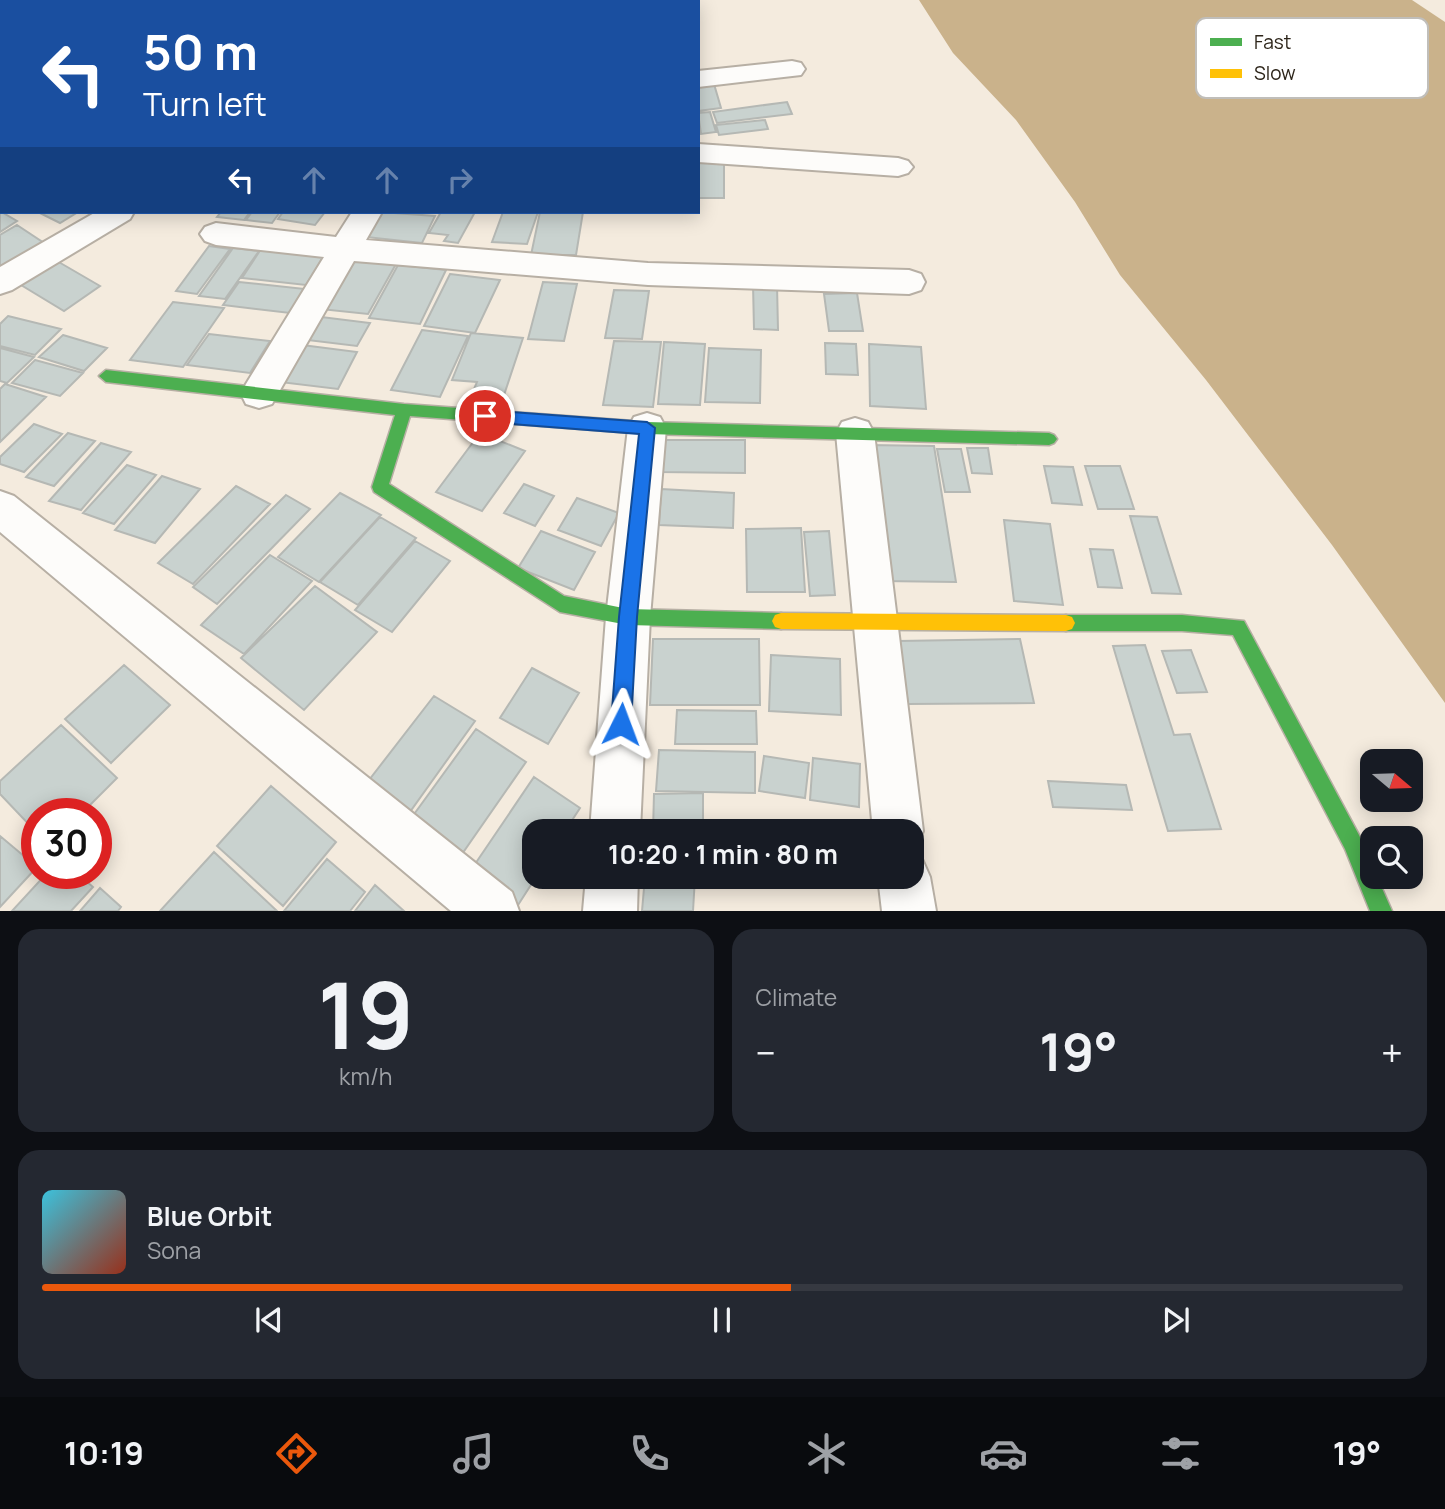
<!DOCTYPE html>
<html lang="en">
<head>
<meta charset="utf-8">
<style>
  :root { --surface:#171b24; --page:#242831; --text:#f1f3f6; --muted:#9ea1a6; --line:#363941; --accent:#ea580c }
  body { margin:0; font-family:Manrope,sans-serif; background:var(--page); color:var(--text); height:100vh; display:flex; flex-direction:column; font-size:26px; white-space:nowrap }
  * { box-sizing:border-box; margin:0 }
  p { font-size:23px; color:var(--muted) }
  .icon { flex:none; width:38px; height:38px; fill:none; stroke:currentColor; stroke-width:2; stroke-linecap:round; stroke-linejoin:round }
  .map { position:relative; height:911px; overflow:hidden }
  .panel { display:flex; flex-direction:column; gap:18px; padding:18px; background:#0d0f14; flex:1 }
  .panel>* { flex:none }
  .banner { position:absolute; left:0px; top:0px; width:700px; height:214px; box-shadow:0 4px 18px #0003; background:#1a4fa0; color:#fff; overflow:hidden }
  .needle { width:46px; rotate:109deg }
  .fabs { position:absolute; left:1360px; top:749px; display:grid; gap:14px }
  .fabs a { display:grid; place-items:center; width:63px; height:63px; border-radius:14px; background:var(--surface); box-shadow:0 4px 18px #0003; font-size:35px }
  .speed { position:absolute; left:21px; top:798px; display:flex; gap:14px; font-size:35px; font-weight:700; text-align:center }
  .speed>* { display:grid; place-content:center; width:91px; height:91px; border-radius:50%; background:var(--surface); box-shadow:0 4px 18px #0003; line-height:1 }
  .speed .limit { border:10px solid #d22; background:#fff; color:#111 }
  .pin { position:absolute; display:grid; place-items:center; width:60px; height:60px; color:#fff; margin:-30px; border:4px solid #fff; border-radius:50%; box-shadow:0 2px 7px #0007 }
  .me { position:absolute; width:77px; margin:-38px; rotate:3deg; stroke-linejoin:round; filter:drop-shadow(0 0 5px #0008) }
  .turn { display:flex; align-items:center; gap:24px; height:147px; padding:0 28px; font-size:32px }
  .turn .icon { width:91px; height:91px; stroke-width:2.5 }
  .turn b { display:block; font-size:49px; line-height:60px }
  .lanes { display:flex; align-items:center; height:66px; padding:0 28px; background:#0003; justify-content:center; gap:35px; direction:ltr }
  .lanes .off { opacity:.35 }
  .big { font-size:52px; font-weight:700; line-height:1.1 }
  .panel .tile { flex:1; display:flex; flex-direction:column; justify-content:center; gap:10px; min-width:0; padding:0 24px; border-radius:21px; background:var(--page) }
  .panel .dial { align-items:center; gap:0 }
  .dial b { font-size:91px; line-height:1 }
  .song { display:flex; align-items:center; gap:21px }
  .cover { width:84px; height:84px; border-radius:10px; background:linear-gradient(135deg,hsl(190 70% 55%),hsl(10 70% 35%)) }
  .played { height:7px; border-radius:4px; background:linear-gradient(90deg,var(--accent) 55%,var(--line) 55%) }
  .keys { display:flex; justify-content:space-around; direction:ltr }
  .heat { display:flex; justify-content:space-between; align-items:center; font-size:38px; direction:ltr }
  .panel .tiles { flex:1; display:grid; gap:18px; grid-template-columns:1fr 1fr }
  .tile:last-child { grid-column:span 2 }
  .trip { position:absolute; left:522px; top:819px; width:402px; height:70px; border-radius:21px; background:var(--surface); box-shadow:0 4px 18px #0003; font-weight:700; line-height:70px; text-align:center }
  .dock { display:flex; height:112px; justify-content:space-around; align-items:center; background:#090b0e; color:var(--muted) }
  .dock .icon { width:49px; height:49px }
  .dock .current { color:var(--accent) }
  .dock b { font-size:32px; color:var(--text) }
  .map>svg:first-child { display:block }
  .water { fill:#cab28b }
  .building { fill:#c9d2cf; stroke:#b5b8b4; stroke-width:2 }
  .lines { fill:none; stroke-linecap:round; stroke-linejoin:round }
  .street-casing { stroke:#b7afa4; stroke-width:4 }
  .fast-casing { stroke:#b7afa4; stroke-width:3 }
  .slow-casing { stroke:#b7afa4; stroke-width:3 }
  .street { fill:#fdfcfa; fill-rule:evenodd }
  .fast { fill:#4caf50; fill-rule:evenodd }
  .slow { fill:#ffc107; fill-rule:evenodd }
  .route { fill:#1a73e8; stroke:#114b97; stroke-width:2 }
  .key { fill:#fff; stroke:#c0beba; stroke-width:2 }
  .key-label { font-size:19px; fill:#2d251a }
</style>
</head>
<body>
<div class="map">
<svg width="1445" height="911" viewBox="0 0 1445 911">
  <rect width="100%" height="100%" fill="#f4ebde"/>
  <path class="water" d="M919,0H1412L1445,22V703L1332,545L1206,380L1120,275L1075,202L1016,120L953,53Z"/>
  <path class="building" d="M714,84L721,108L698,111V86Z
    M787,102L792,114L717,123L713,112Z
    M710,112L716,132L701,134L698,113Z
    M765,120L768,129L719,135L716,125Z
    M724,160V198H698V161Z
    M0,211L17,221L0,232Z
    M38,212H78L60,223Z
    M221,212H250L244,220L217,217Z
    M252,212H280L272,223L246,220Z
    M283,212H325L315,225L278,219Z
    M380,212L435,216L422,243L366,237Z
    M441,212H475L458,243L444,241L448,235L429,233Z
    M503,212H538L527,244L492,242Z
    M540,212H583L576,255H531Z
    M17,225L47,245L0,269V235Z
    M209,246L230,249L197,294L176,291Z
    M233,248L259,251L225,299L199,296Z
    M261,249L324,256L306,285L242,278Z
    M350,258L396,264L368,314L320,309Z
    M57,261L100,286L64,311L21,285Z
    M398,265L446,270L420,324L369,318Z
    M450,274L500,280L475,333L424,326Z
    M239,282L305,289L290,313L223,305Z
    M543,282L577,284L564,341L528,339Z
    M753,284L777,285L778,330L754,329Z
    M614,290L649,291L642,339L605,338Z
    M857,293L863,331H829L824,294Z
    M173,302L224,308L183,367L130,360Z
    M8,316L61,329L35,355L0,346V324Z
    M313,316L370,323L357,346L299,339Z
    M422,330L468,336L440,397L391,390Z
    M471,333L523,338L503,398L471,396L477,382L452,380Z
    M209,334L270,341L250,373L187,365Z
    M63,335L107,348L84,371L39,357Z
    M614,341L661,342L653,407L603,405Z
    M664,342L705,344L700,405L658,404Z
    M825,343L856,344L858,375L826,374Z
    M869,344L921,347L926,409L870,406Z
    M302,345L357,352L338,389L280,382Z
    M0,348L34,357L7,383L0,381Z
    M709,348L761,350L760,403L705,402Z
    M35,360L83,373L60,396L12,383Z
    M5,384L46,397L0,442V389Z
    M34,424L62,434L24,472L0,464V457Z
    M68,433L95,441L54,486L26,477Z
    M480,433L525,451L482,511L436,492Z
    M662,440H745V473L659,472Z
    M101,443L131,452L81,510L49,501Z
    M868,445L934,446L956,582L882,581Z
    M967,448H988L992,474L972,473Z
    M937,449H961L970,492H945Z
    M127,465L156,475L114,524L83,513Z
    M1044,466L1073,467L1082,505L1052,503Z
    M1085,466H1120L1134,509H1098Z
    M162,476L200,489L155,543L115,530Z
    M524,484L554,496L535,526L504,513Z
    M236,486L270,504L193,584L158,563Z
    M661,489L734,493L733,528L659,525Z
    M340,493L381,515L319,582L278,557Z
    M286,495L310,509L217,604L193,587Z
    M577,498L619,513L601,546L558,530Z
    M1130,516L1157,517L1181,594L1152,593Z
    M380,517L416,538L358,605L320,582Z
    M1004,520L1050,524L1063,605L1014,601Z
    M801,528L805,592H747L746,529Z
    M541,531L595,552L574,590L518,568Z
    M829,531L835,595L810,596L804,532Z
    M415,541L450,561L392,632L355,610Z
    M1090,549L1113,550L1122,588L1098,587Z
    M270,555L312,581L244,654L201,625Z
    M315,586L377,632L304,710L241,658Z
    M653,639H759L760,705H650Z
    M1020,639L1034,703L908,704L899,641Z
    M1145,645L1174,735L1190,734L1221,829L1168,831L1113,646Z
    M1191,650L1207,692L1177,693L1162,651Z
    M771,655L840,659L841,715L769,711Z
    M124,665L170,705L111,763L65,719Z
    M532,668L579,693L548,744L500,718Z
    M434,696L475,721L402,823L359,793Z
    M677,710L756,711L757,744H675Z
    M61,725L117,778L81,814H37V833L0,794V781Z
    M476,729L526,762L462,854L412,817Z
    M659,750L755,752V793L656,791Z
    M764,756L809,763L805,798L759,791Z
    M813,758L860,764L859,807L810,800Z
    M534,777L580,808L565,831H534V877H536L518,905L471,870Z
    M1048,781L1126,785L1132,810L1053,807Z
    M271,786L336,842L283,906L217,846Z
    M703,793V831H653L654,794Z
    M0,836L37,867L0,907Z
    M214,852L277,911H160Z
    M327,859L365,892L350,911H284Z
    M47,873H77L93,887L71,911H12Z
    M645,877H695L693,911H642Z
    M375,885L404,911H355Z
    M100,888L121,907L118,911H80Z"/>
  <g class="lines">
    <defs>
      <path id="street" d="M48,0H75L47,2Z
        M240,0H277L278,2H241Z
        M347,0H372L346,2Z
        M0,22H2V36H0Z
        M792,61L801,63L805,69L801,75L698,87V71Z
        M698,144L898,158L908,161L913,167L908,173L898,176L698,162Z
        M2,180V200L0,201V181Z
        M96,212H134L130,219L12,290L0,294V267Z
        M352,212H382L366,240L648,263L909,270L921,274L925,282L921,290L909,294L648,285L354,261L272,404L259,408L246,404L241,394L246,384L324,257L216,245L205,241L200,234L205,227L216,223L336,237Z
        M647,413L660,417L666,428L650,617L640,831H590L606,617L628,428L634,417Z
        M855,418L868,422L874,433L923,831L916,849L912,851V831H873L836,433L842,422Z
        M0,491L14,496L512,892L519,911H451L0,532Z
        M912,854L922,859L930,877L936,911H882L878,877H912Z
        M586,877H638L637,911H583Z"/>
      <path id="fast" d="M106,370L404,404L647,422L1049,433L1054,435L1057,439L1054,443L1049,445L647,434L410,416L389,484L564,596L628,609L781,613L787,615L790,621L787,627L781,629L628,625L560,612L374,492L372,487L395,415L106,382L99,376Z
        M1066,615H1182L1244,621L1359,835L1372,864V877H1377L1392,911H1370L1345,849L1233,635L1182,631H1066L1060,629L1057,623L1060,617Z"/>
      <path id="slow" d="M781,613L1066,615L1072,617L1075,623L1072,629L1066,631L781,629L775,627L772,621L775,615Z"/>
    </defs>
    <use href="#street" class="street-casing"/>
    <use href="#fast" class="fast-casing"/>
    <use href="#slow" class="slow-casing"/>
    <use href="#street" class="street"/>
    <use href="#fast" class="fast"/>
    <use href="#slow" class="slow"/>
  </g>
  <path class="route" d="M485,410L647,422L655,428L637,617L631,724L628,731L621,734L614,731L611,724L619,617L639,434L485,422L478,416Z"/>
  <rect x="1196" y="18" width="232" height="80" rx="10" class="key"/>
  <rect x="1210" y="38" width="32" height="8" fill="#4caf50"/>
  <rect x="1210" y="69" width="32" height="9" fill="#ffc107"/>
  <g class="key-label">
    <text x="1254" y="49">Fast</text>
    <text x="1254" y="80">Slow</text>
  </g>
</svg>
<div class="fabs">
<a><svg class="needle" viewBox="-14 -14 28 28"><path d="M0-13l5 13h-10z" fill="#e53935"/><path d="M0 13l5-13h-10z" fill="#9ea1a6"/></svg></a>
<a><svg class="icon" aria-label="search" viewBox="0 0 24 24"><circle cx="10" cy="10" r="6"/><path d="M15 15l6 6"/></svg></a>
</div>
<div class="speed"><div class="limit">30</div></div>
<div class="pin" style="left:485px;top:416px;background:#d93025"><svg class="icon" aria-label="arrive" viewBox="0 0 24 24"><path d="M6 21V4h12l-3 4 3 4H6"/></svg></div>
<svg class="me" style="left:621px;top:724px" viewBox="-20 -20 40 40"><path d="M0-17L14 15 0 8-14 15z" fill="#1a73e8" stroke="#fff" stroke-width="4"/></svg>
<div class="trip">10:20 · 1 min · 80 m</div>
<div class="banner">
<div class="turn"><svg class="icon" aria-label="left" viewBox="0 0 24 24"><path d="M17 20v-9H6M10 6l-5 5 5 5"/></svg><div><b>50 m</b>Turn left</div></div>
<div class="lanes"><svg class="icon" aria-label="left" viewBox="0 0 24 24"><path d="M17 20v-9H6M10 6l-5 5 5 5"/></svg><svg class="icon off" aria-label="ahead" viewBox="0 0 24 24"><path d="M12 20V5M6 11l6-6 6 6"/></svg><svg class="icon off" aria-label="ahead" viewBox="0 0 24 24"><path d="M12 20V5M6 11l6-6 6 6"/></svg><svg class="icon off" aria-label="right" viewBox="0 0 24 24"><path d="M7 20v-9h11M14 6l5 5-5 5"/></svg></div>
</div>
</div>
<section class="panel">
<div class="tiles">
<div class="tile dial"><b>19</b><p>km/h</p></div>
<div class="tile"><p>Climate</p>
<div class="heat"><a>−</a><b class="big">19°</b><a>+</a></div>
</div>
<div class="tile">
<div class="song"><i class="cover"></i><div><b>Blue Orbit</b><p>Sona</p></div></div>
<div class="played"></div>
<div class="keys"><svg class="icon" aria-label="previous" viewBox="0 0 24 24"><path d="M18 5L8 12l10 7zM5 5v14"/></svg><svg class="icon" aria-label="pause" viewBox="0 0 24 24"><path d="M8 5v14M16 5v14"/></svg><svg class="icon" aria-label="next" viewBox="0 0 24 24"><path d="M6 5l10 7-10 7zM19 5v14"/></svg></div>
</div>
</div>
</section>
<nav class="dock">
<b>10:19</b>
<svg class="icon current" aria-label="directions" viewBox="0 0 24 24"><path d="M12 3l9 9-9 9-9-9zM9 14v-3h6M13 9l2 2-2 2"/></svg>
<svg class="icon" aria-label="music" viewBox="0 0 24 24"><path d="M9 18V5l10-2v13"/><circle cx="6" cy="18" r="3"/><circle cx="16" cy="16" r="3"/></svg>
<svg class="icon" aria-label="phone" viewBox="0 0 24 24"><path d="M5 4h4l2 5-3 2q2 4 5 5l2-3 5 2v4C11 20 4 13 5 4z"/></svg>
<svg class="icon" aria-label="climate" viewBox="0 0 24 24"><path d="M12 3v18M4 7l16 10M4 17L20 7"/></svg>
<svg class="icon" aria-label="car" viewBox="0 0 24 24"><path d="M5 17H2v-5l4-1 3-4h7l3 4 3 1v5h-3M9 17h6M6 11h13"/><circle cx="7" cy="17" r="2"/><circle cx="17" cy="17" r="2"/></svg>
<svg class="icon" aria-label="filters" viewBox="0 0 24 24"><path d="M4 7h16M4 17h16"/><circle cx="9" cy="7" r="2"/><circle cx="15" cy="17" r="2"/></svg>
<b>19°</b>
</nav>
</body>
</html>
